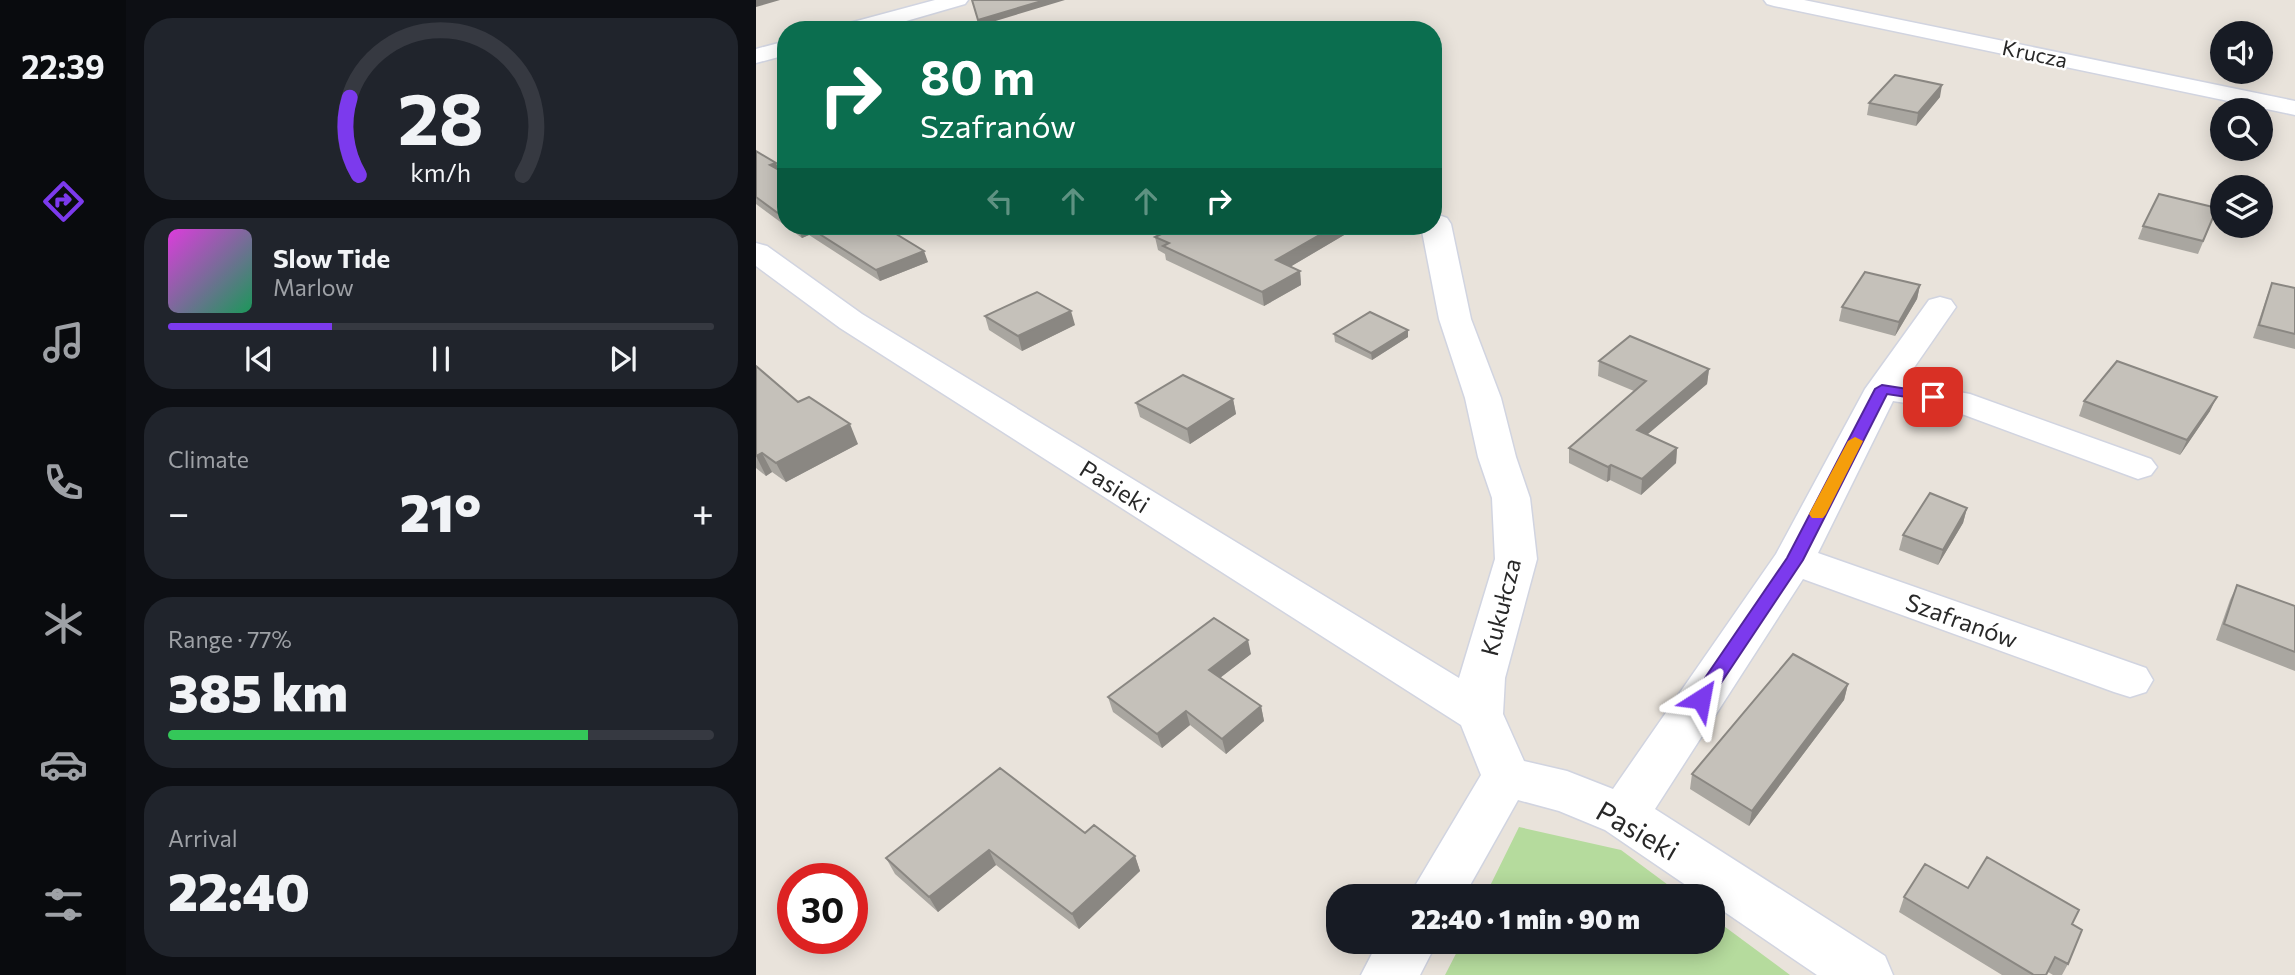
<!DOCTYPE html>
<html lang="en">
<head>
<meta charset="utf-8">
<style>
  :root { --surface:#171b24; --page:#20242c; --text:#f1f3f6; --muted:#9ea1a6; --line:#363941; --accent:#7c3aed }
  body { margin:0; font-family:Commissioner,sans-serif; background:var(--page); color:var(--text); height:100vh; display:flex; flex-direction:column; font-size:26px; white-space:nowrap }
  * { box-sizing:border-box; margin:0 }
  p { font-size:23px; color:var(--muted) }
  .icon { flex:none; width:38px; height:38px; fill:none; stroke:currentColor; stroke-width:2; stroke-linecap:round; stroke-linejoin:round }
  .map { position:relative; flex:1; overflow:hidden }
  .side { display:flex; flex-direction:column; gap:18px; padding:18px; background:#0d0f14; width:630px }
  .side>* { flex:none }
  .banner { position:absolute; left:21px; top:21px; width:665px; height:214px; border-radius:28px; box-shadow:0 4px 18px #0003; background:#0b6e4f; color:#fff; overflow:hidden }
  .tools { position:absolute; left:1454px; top:21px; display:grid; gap:14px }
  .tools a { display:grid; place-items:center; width:63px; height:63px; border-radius:50%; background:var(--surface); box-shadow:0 4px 18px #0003; font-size:35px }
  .speed { position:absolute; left:21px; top:863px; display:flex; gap:14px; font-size:35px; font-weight:700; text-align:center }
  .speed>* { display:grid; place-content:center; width:91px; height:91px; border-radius:50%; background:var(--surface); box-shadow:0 4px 18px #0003; line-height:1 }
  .speed .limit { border:10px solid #d22; background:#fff; color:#111 }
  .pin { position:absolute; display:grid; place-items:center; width:60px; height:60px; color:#fff; margin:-30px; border-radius:14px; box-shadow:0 4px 10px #0006 }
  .me { position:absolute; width:77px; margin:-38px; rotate:34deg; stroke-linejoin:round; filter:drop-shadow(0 0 5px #0008) }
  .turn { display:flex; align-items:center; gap:24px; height:147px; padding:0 28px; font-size:32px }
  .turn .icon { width:91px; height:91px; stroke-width:2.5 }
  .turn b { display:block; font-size:49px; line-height:60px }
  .lanes { display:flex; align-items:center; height:66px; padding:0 28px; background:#0003; justify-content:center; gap:35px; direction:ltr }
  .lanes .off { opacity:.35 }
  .big { font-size:52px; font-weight:800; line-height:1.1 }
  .side .tile { flex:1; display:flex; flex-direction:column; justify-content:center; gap:10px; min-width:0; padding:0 24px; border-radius:28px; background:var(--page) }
  .side .dial { align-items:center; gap:0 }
  .dial svg { height:182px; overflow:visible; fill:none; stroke:var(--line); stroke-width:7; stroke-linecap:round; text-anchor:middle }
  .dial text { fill:var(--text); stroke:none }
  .song { display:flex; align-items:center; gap:21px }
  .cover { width:84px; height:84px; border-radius:10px; background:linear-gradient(135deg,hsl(300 70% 55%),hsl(150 70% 35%)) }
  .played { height:7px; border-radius:4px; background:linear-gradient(90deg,var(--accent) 30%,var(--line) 30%) }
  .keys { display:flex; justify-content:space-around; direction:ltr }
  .heat { display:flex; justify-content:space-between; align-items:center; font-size:38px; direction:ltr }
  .charge { height:10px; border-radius:5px; background:linear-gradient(90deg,#34c759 77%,var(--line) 0) }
  .trip { position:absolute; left:570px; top:884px; width:399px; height:70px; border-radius:28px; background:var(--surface); box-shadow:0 4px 18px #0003; font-weight:800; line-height:70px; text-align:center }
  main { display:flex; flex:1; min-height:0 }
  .menu { display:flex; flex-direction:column; width:126px; justify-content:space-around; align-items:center; background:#090b0e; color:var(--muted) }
  .menu .icon { width:49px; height:49px }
  .menu .active { color:var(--accent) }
  .menu b { font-size:32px; color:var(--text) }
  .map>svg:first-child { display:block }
  .green { fill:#b5db9d }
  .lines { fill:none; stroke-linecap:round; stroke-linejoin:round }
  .minor-casing { stroke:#d1d4e0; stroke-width:3 }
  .minor { fill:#fff; fill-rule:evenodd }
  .wall { fill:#a9a6a0 }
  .shaded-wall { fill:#8a8782 }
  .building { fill:#c5c1ba; stroke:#8a8782; stroke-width:2 }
  .route { fill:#7c3aed; stroke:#51269a; stroke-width:2 }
  .slow { fill:#f59e0b }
  .labels { text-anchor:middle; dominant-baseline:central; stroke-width:5; stroke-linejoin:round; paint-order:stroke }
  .far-street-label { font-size:21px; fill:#282828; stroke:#fff }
  .street-label { font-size:24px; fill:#282828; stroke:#fff }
  .near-street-label { font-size:28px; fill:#282828; stroke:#fff }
</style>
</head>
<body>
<main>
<nav class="menu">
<b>22:39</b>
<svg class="icon active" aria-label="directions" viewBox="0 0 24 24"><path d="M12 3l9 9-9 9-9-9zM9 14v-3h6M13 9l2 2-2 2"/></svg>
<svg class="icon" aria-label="music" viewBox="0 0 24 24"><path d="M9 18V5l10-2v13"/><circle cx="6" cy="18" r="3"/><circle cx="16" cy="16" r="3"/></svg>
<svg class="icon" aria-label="phone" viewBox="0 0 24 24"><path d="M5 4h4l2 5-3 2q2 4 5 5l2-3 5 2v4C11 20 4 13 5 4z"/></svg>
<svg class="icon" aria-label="climate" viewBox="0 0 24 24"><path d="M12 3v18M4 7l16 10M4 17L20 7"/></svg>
<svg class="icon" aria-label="car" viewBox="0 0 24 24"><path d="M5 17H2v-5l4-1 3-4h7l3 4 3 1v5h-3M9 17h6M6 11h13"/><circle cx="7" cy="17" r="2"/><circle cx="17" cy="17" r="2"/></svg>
<svg class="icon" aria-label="filters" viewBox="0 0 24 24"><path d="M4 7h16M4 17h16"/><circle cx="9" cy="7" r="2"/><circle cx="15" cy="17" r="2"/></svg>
</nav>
<section class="side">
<div class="tile dial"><svg viewBox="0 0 100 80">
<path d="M14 69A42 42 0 1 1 86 69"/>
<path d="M14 69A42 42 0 0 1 10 35" stroke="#7c3aed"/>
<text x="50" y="56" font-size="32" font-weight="700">28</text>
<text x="50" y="72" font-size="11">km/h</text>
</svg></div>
<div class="tile">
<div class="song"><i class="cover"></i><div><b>Slow Tide</b><p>Marlow</p></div></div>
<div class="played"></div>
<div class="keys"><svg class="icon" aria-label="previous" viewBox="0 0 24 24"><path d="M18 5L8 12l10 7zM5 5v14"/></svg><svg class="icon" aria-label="pause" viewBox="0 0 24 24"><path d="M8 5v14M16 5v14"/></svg><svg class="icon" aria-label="next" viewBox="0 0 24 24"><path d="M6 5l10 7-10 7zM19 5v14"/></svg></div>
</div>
<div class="tile"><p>Climate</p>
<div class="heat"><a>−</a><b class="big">21°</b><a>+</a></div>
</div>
<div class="tile"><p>Range · 77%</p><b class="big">385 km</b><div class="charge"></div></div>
<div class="tile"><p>Arrival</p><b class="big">22:40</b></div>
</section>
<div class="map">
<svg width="1539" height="975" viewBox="0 0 1539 975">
  <rect width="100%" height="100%" fill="#e9e3db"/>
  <path class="green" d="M763,827L865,850L927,896H729Z
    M957,918L1034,975H689L706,942H957Z"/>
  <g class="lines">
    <defs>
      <path id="minor" d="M179,0H212L209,4L119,30H83L86,25Z
        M1008,0H1048L1539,101V115L1018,6L1011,4Z
        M30,41V55L0,63V49Z
        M677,213L691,218L695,224L715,319L745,398L760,457L774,498L781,559L749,678L747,714L768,761L811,771L857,789L1020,554L1109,389L1173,300L1184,297L1195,300L1200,307L1148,382L1214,394L1395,459L1401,467L1395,475L1382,479L1195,410L1137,401L1062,553L1390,668L1397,680L1390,692L1374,697L1358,692L1047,579L899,809L1129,956L1137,975H1061L957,904V896H946L849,830L803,811L762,800L708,896H653L725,775L705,725L84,328L0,266V243L11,246L106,314L703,678L739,559L736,498L722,457L709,398L683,319L665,226H677Z
        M622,942H681L664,975H605Z"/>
    </defs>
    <use href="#minor" class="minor-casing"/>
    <use href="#minor" class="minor"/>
  </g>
  <path class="wall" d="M1184,97L1160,126L1111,115L1113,103Z
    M0,151L20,163L23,171L30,174V226H127L172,262L124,281L53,235L46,238L0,204Z
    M1456,221L1442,254L1382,239L1387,226Z
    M600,228L534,267L544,271L545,285L508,306L410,260L409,254L402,250L399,237Z
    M1516,283L1539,288V349L1497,338L1511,296Z
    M1164,285L1161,299L1139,336L1083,321L1086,307Z
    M229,316L319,325L266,351L233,330Z
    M578,334L652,337L616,360L579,342Z
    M843,361L953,369L951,384L892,434L921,448L920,463L885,495L854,480L851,482L813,463V448L878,391L842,376Z
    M0,366L42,402L102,444L30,482L16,472L10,476L0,468Z
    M477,399L480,414L434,444L384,417L380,403Z
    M1328,401L1454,411L1424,455L1323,416Z
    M1211,508L1207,523L1182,565L1143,550L1147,535Z
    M1481,585L1539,606V671L1460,640L1474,600Z
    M495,654L464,678L505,706L508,721L470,754L434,725L406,748L357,712L352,697Z
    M1092,684L1088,700L993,826L934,789L936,774Z
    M329,833L379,856L384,871L323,929L240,865L182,912L139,874L130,858Z
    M1212,888L1316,924L1312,964L1306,975H1297L1292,972L1290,975H1246L1143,912L1148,897Z"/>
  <path class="shaded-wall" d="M0,0H24L0,7Z
    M289,0H309L223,26L222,20Z
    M1186,85L1184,97L1160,126L1162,113Z
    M20,163L24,173L14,165Z
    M45,226H50L53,235L46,238L41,227Z
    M579,226H600V228L522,274L520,260Z
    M168,251L172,262L124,281L120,270Z
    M544,271L545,285L508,306L506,292Z
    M1164,285L1161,299L1139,336L1143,322Z
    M315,311L319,325L266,351L262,336Z
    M652,330V337L616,360L615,353Z
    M953,369L951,384L880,444L881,430Z
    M1461,397L1454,411L1424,455L1431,440Z
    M477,399L480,414L434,444L431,429Z
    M94,424L102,444L30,482L20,463Z
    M921,448L920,463L885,495L886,479Z
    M6,453L16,472L10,476L0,456Z
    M855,465L854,480L851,482L852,467Z
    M1211,508L1207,523L1182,565L1187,550Z
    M492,640L495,654L456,684L453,670Z
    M1092,684L1088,700L993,826L996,811Z
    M505,706L508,721L470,754L466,739Z
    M430,711L434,725L406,748L401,734Z
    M233,850L240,865L182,912L173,897Z
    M379,856L384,871L323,929L316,914Z"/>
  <path class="building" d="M216,0H289L222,20Z
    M1139,75L1186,85L1162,113L1113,103Z
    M0,151L20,163L14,165L30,174V219L0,197Z
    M1403,194L1461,208L1447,241L1387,226Z
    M51,226H127L168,251L120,270Z
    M422,226H579L520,260L544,271L506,292L407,246L413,243L399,237Z
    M1109,272L1164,285L1143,322L1086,307Z
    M1516,283L1539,288V334L1503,325Z
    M281,292L315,311L262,336L229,316Z
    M614,312L652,330L615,353L578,334Z
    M874,336L953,369L881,430L921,448L886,479L855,465L852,467L813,448L890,381L843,361Z
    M1361,361L1461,397L1431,440L1328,401Z
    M0,366L42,402L53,397L94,424L20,463L6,453L0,456Z
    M427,375L477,399L431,429L380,403Z
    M1174,493L1211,508L1187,550L1147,535Z
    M1481,585L1539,606V652L1468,624Z
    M458,618L492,640L453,670L505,706L466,739L430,711L401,734L352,697Z
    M1037,654L1092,684L996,811L936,774Z
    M244,768L329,833L338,825L379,856L316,914L233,850L173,897L130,858Z
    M1231,857L1323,910L1316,924L1326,930L1312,964L1299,957L1290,975H1278L1148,897L1169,864L1212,888Z"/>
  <path class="route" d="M1126,385L1177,393L1184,397L1177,401L1131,394L1047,560L951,704L945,706L938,704L935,699L938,694L1031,558L1119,389Z"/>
  <path class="slow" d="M1099,437L1107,441L1070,514L1067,518H1056L1053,514L1092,441Z"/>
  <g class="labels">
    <g class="far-street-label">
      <text transform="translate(1279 53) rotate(12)">Krucza</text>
    </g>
    <g class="street-label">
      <text transform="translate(359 486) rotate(32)">Pasieki</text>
      <text transform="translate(744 607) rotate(-76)">Kukułcza</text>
      <text transform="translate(1206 620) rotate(20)">Szafranów</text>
    </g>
    <g class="near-street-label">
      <text transform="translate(882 830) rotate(30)">Pasieki</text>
    </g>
  </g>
</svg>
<div class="tools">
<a><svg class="icon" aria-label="sound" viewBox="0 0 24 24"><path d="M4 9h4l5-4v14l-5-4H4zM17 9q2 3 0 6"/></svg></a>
<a><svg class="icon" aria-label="search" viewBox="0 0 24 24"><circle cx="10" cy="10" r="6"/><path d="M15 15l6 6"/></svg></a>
<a><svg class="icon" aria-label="layers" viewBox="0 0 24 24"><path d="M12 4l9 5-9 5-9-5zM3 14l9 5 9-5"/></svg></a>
</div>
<div class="speed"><div class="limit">30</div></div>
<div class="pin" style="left:1177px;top:397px;background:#d93025"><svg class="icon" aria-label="arrive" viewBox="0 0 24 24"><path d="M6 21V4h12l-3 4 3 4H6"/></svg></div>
<svg class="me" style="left:945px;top:699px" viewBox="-20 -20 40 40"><path d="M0-17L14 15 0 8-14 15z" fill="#7c3aed" stroke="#fff" stroke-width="4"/></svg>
<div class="trip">22:40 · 1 min · 90 m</div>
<div class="banner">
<div class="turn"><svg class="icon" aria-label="right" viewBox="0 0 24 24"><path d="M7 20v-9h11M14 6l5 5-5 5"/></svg><div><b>80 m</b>Szafranów</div></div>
<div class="lanes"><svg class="icon off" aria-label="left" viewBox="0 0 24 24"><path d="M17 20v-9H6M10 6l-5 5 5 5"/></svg><svg class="icon off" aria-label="ahead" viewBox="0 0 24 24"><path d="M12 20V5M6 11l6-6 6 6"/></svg><svg class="icon off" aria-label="ahead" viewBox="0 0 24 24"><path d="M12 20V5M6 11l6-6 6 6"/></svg><svg class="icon" aria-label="right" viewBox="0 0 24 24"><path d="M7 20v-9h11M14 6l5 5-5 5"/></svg></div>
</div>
</div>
</main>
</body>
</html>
